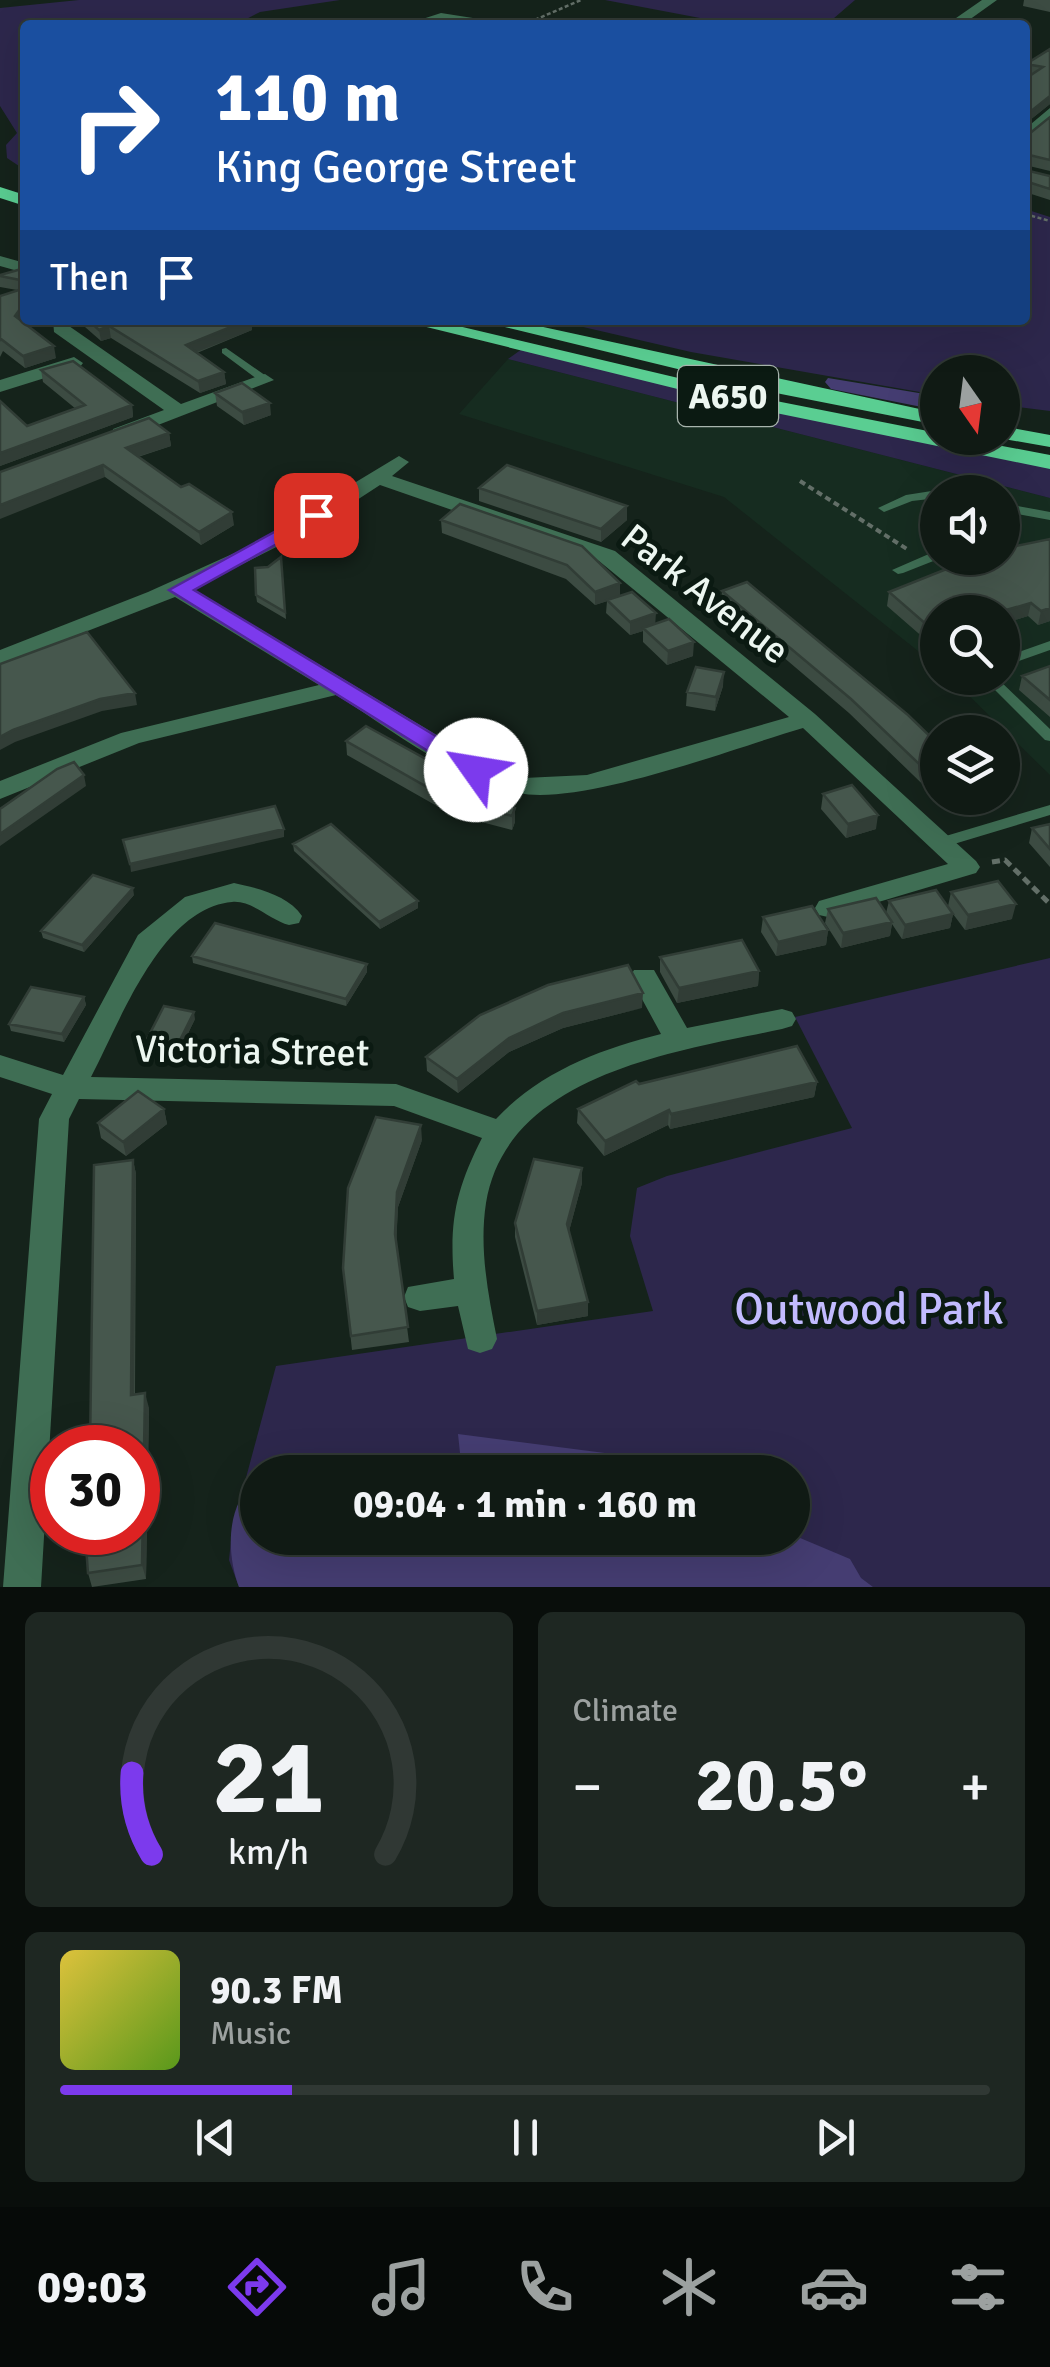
<!DOCTYPE html>
<html lang="en">
<head>
<meta charset="utf-8">
<style>
  :root { --surface:#101a14; --page:#1e2722; --text:#f1f3f6; --muted:#9ca1a0; --line:#303834; --accent:#7c3aed }
  body { margin:0; font-family:Signika,sans-serif; background:var(--page); color:var(--text); height:100vh; display:flex; flex-direction:column; font-size:38px; white-space:nowrap }
  * { box-sizing:border-box; margin:0 }
  p { font-size:32px; color:var(--muted) }
  .icon { flex:none; width:55px; height:55px; fill:none; stroke:currentColor; stroke-width:2; stroke-linecap:round; stroke-linejoin:round }
  .map { position:relative; height:1587px; overflow:hidden }
  .details { display:flex; flex-direction:column; gap:25px; padding:25px; background:#090e0b; flex:1 }
  .details>* { flex:none }
  .guide { position:absolute; left:20px; top:20px; width:1010px; height:305px; border-radius:10px; box-shadow:0 10px 40px #0002,0 0 0 2px var(--line); background:#1a4fa0; color:#fff; overflow:hidden }
  .needle { width:65px; rotate:166deg }
  .controls { position:absolute; left:920px; top:355px; display:grid; gap:20px }
  .controls a { display:grid; place-items:center; width:100px; height:100px; border-radius:50%; background:var(--surface); box-shadow:0 10px 40px #0002,0 0 0 2px var(--line); font-size:50px }
  .speed { position:absolute; left:30px; top:1425px; display:flex; gap:20px; font-size:50px; font-weight:700; text-align:center }
  .speed>* { display:grid; place-content:center; width:130px; height:130px; border-radius:50%; background:var(--surface); box-shadow:0 10px 40px #0002,0 0 0 2px var(--line); line-height:1 }
  .speed .limit { border:15px solid #d22; background:#fff; color:#111 }
  .pin { position:absolute; display:grid; place-items:center; width:85px; height:85px; color:#fff; margin:-42px; border-radius:20px; box-shadow:0 5px 15px #0006 }
  .me { position:absolute; width:110px; margin:-55px; rotate:302deg; stroke-linejoin:round; filter:drop-shadow(0 0 8px #0008) }
  .turn { display:flex; align-items:center; gap:35px; height:210px; padding:0 30px; font-size:45px }
  .turn .icon { width:130px; height:130px; stroke-width:2.5 }
  .turn b { display:block; font-size:70px; line-height:85px }
  .then { display:flex; align-items:center; height:95px; padding:0 30px; background:#0003; gap:20px; font-size:38px }
  .big { font-size:75px; font-weight:700; line-height:1.1 }
  .details .widget { flex:1; display:flex; flex-direction:column; justify-content:center; gap:15px; min-width:0; padding:0 35px; border-radius:15px; background:var(--page) }
  .details .dial { align-items:center; gap:0 }
  .dial svg { height:260px; overflow:visible; fill:none; stroke:var(--line); stroke-width:7; stroke-linecap:round; text-anchor:middle }
  .dial text { fill:var(--text); stroke:none }
  .song { display:flex; align-items:center; gap:30px }
  .cover { width:120px; height:120px; border-radius:15px; background:linear-gradient(135deg,hsl(50 70% 55%),hsl(90 70% 35%)) }
  .played { height:10px; border-radius:5px; background:linear-gradient(90deg,var(--accent) 25%,var(--line) 25%) }
  .keys { display:flex; justify-content:space-around; direction:ltr }
  .heat { display:flex; justify-content:space-between; align-items:center; font-size:55px; direction:ltr }
  .details .tiles { flex:1; display:grid; gap:25px; grid-template-columns:1fr 1fr }
  .widget:last-child { grid-column:span 2 }
  .trip { position:absolute; left:240px; top:1455px; width:570px; height:100px; border-radius:50px; background:var(--surface); box-shadow:0 10px 40px #0002,0 0 0 2px var(--line); font-weight:700; line-height:100px; text-align:center }
  .menu { display:flex; height:160px; justify-content:space-around; align-items:center; background:#060a08; color:var(--muted) }
  .menu .icon { width:70px; height:70px }
  .menu .active { color:var(--accent) }
  .menu b { font-size:45px; color:var(--text) }
  .map>svg:first-child { display:block }
  .built { fill:#162c20; fill-rule:evenodd }
  .green { fill:#2d274c; fill-rule:evenodd }
  .forest { fill:#453d72 }
  .lines { fill:none; stroke-linecap:round; stroke-linejoin:round }
  .path-far2 { stroke:#636f68; stroke-width:2.5; stroke-dasharray:4 2.5; stroke-linecap:butt }
  .path-far1 { stroke:#636f68; stroke-width:4; stroke-dasharray:6 4; stroke-linecap:butt }
  .path { stroke:#636f68; stroke-width:5; stroke-dasharray:8 5; stroke-linecap:butt }
  .service { fill:#3f6e54; fill-rule:evenodd }
  .minor { fill:#3f6e54; fill-rule:evenodd }
  .trunk { fill:#5ace92; fill-rule:evenodd }
  .wall { fill:#3c4b42 }
  .shaded-wall { fill:#313d36 }
  .building { fill:#46574d; stroke:#313d36; stroke-width:2.5 }
  .route { fill:#7c3aed; stroke:#51269a; stroke-width:2.5 }
  .labels { text-anchor:middle; dominant-baseline:central; stroke-width:10; stroke-linejoin:round; paint-order:stroke }
  .shield { fill:#0b1a12; stroke:#a8b4ad; stroke-width:2.5 }
  .shield-label { font-size:35px; font-weight:bold; fill:#ecf6f0 }
  .street-label { font-size:38px; fill:#ecf6f0; stroke:#0b1a12 }
  .near-park-label { font-size:45px; fill:#c2bbff; stroke:#0b1a12 }
</style>
</head>
<body>
<div class="map">
<svg width="1050" height="1587" viewBox="0 0 1050 1587">
  <rect width="100%" height="100%" fill="#15231b"/>
  <path class="built" d="M508,359L1050,498V775L951,678H1002V612H938L937,666L724,497L459,414ZM938,492H1002V558H938Z"/>
  <path class="green" d="M79,0H340L260,12L235,25H25V170L7,158L6,145L17,133L0,106V8Z
    M605,0H855L826,25H737Z
    M1025,209L1050,217V411L1003,405L1002,372H938L937,395L691,352L553,320H1025Z
    M522,349L1050,462V498L508,359Z
    M1050,958V1587H239L229,1560L232,1530L276,1366L653,1311L630,1236L637,1188L667,1176L852,1128L795,1017ZM258,1472H792V1538H258Z"/>
  <path class="forest" d="M828,378L937,396V410L831,389L825,382Z
    M458,1434L659,1460L709,1472H462Z
    M257,1479L258,1538L793,1535L850,1559L861,1578L873,1587H239C226,1553 226,1503 257,1479Z"/>
  <g class="lines">
    <path class="path-far2" d="M523,25L581,0
      M1025,214L1050,221"/>
    <path class="path-far1" d="M800,481L907,549"/>
    <path class="path" d="M992,862L1005,860L1050,904"/>
    <path class="service" d="M226,348L269,378V382H261L222,353V349Z
      M938,490L943,492H938V498L912,501L884,512L878,508L906,495Z
      M1002,503L1050,512V520L1002,511Z
      M938,550V558H941L903,573L898,574L892,570Z
      M1050,641V650L1002,667V658Z
      M983,678H997L1050,729V741L1045,740Z
      M1050,805V815L944,847L936,842L939,838Z"/>
    <path class="minor" d="M982,0H997L962,25H946Z
      M441,13L492,21L499,25L441,21L404,25Z
      M1050,108V120L1025,141V129Z
      M0,256L25,263V273L0,266Z
      M53,320H71L69,326L181,404L258,376L265,374L274,380L127,437H113V429L164,410L54,332Z
      M74,357L83,363L80,367L0,392V380Z
      M399,456L409,462L392,476L615,551L815,714L976,861L980,867L976,873L828,917L819,915L815,908L819,901L948,864L803,728C734,748 584,806 518,793C453,780 392,729 336,695L139,743L0,799V781L121,733L319,685L175,597L0,665V650L148,592L250,546ZM380,485L599,561L789,717L587,775L524,778L485,764L193,589L314,528Z
      M234,883C257,888 288,895 302,916L299,923L289,925C270,920 252,900 232,902C161,908 120,1022 91,1077L396,1084L496,1119C540,1072 600,1049 661,1034L630,977L634,970H654L687,1028L782,1009L792,1012L796,1019L792,1026L782,1029C679,1051 507,1073 486,1203C479,1248 488,1294 497,1339L492,1349L480,1353L468,1349L458,1306L420,1311L408,1307L404,1297L408,1287L454,1279C449,1221 456,1189 482,1138L394,1106L79,1099L69,1119L41,1587H3L39,1119L52,1094L0,1077V1055L63,1075L138,935L185,897Z"/>
    <path class="trunk" d="M0,187L25,195V206L0,198Z
      M398,320H433L771,400L938,433V438H960L1050,455V469L771,412Z
      M476,320H511L938,413V425L781,394Z
      M1002,426L1050,435V447L998,438H1002Z"/>
  </g>
  <path class="wall" d="M1024,0H1050V12L1023,6Z
    M1050,49V104L1025,124V79L1032,74L1025,73L1026,64Z
    M1050,117V171L1025,165V134H1029Z
    M1025,170L1050,176V200L1025,192Z
    M25,268V317L22,322L56,358L25,368L3,351L0,357V296L17,290L0,287V275Z
    M77,320H251L252,330L197,353L224,372L226,384L200,393L111,338L101,341Z
    M41,370L132,405L133,417L0,466V401L27,426L76,409L43,382Z
    M215,393L271,415L244,425L217,406Z
    M169,433L171,446L138,457L234,525L201,545L105,477L0,472Z
    M479,488L627,506V520L601,542L479,501Z
    M441,520L582,546L620,596L693,656L667,665L643,642V631L630,635L606,613L607,601L595,605L566,579L442,533Z
    M1050,539V621L1038,625L1028,616L1002,624V612H938V645L933,646L887,606L889,592Z
    M281,557L286,619L257,602L256,595L268,567Z
    M722,591L938,744V798H969L944,805L849,713L721,604Z
    M1050,666V717L1019,690L1022,676Z
    M723,686L715,711L686,706L687,692Z
    M346,741L515,808V822L512,830L451,814L347,755Z
    M823,794L876,829L846,838L821,809Z
    M1050,824V867L1029,843L1032,828Z
    M293,844L418,901V908L380,929L294,851Z
    M951,892L1012,919L965,930L953,914L950,928L902,939L892,924L890,936L841,948L825,923L828,909L886,913L889,901L948,906Z
    M134,895L84,952L43,938L41,931Z
    M763,917L828,930L826,945L776,956L761,932Z
    M192,956L367,972L346,1006L193,963Z
    M660,957L759,971L758,986L677,1003L660,972Z
    M84,997L86,1005L64,1042L11,1031L9,1024Z
    M642,1008L563,1028L509,1052L458,1093L427,1071L426,1057Z
    M195,1019L178,1054L147,1048L146,1041Z
    M817,1082L814,1097L670,1129L668,1125L604,1156L577,1123L578,1109L639,1084Z
    M164,1109L167,1124L126,1156L101,1138L98,1123Z
    M422,1140L398,1207L396,1243L409,1342L352,1350L343,1268Z
    M133,1160L136,1174L135,1395L149,1408L146,1579L92,1587L88,1573L138,1532L90,1448Z
    M582,1168V1183L569,1231L588,1316L537,1325L515,1237V1223Z"/>
  <path class="shaded-wall" d="M1050,96V104L1025,124V116Z
    M25,302V317L17,328L15,316Z
    M248,320H251L252,330L187,356L186,345Z
    M109,326L111,338L101,341L99,330Z
    M54,346L56,358L25,368L23,356Z
    M224,372L226,384L200,393L198,381Z
    M270,403L271,415L244,425L242,412Z
    M132,405L133,417L0,466V453Z
    M169,433L171,446L127,460L126,448Z
    M103,465L105,477L0,519V505Z
    M627,506V520L601,542V529Z
    M232,512L234,525L201,545L199,532Z
    M620,583V597L595,605V592Z
    M1031,603L1028,616L1002,624V612H999Z
    M1050,608V621L1038,625L1041,611Z
    M656,613L655,627L643,628V631L630,635V622Z
    M935,632H938V645L933,646Z
    M694,642L693,656L667,665L668,651Z
    M724,672L723,686L715,711L716,697Z
    M135,693L137,705L102,711L15,742L0,750V737L13,730L100,699Z
    M84,775L86,786L0,846V834Z
    M946,798H969L944,805Z
    M515,808V822L512,830V816Z
    M878,815L876,829L846,838L848,824Z
    M284,829V837L131,872L130,864Z
    M133,888L134,895L84,952L82,945Z
    M418,901V908L380,929L379,922Z
    M1016,904L1012,919L965,930L968,915Z
    M953,914L950,928L902,939L905,925Z
    M892,922L890,936L841,948L843,933Z
    M828,930L826,945L776,956L778,942Z
    M367,964V972L346,1006V999Z
    M759,971L758,986L677,1003L679,988Z
    M643,993L642,1008L563,1028L509,1052L458,1093L457,1079L509,1038L563,1013Z
    M84,997L86,1005L64,1042L62,1034Z
    M194,1012L195,1019L178,1054L177,1046Z
    M817,1082L814,1097L670,1129L671,1114Z
    M164,1109L167,1124L126,1156L123,1142Z
    M669,1110L668,1125L604,1156L605,1141Z
    M421,1125L422,1140L398,1207L396,1249L395,1234L397,1192Z
    M133,1160L136,1174L134,1410L131,1395Z
    M582,1168V1183L567,1239V1224Z
    M588,1302V1316L537,1325V1311Z
    M145,1393L149,1408L146,1579L142,1565Z"/>
  <path class="building" d="M1050,49V96L1025,116V79L1043,67L1026,64Z
    M1050,117V160L1025,154V134H1029Z
    M1025,170L1050,176V189L1025,181Z
    M25,268V281L0,276V275Z
    M25,288V302L15,316L54,346L23,356L1,339L0,341V296Z
    M88,320H248L186,345L224,372L198,381L109,326L99,330Z
    M73,361L132,405L0,453V401L27,426L85,405L41,370Z
    M242,383L270,403L242,412L215,393Z
    M149,418L169,433L126,448L181,487L189,484L232,512L199,532L103,465L0,505V472Z
    M507,465L627,506L601,529L479,488Z
    M460,504L582,546L620,583L595,592L567,565L441,520Z
    M1050,539V608L1041,611L1031,603L999,612H938V632H935L889,592L974,558H1002V549Z
    M281,557L285,612L256,595L255,568L268,567Z
    M747,582L908,715L938,744V782L851,699L722,591Z
    M632,592L656,613L630,622L607,600Z
    M669,619L694,642L668,651L643,628Z
    M87,632L135,693L100,699L13,730L0,737V664Z
    M1050,666V700L1022,676Z
    M696,667L724,672L716,697L687,692Z
    M366,726L515,808L512,816L450,800L346,741Z
    M74,762L84,775L0,834V809L57,769Z
    M852,785L878,815L848,824L823,794Z
    M275,806L284,829L130,864L123,840Z
    M331,824L418,901L379,922L293,844Z
    M1050,824V849L1032,828Z
    M93,875L133,888L82,945L41,931Z
    M998,881L1016,904L968,915L951,892Z
    M936,890L953,914L905,925L889,901Z
    M876,898L892,922L843,933L828,909Z
    M812,906L828,930L778,942L763,917Z
    M215,923L367,964L346,999L192,956Z
    M742,940L759,971L679,988L660,957Z
    M628,965L643,993L563,1013L509,1038L457,1079L426,1057L480,1015L548,985Z
    M31,987L84,997L62,1034L9,1024Z
    M164,1006L194,1012L177,1046L146,1041Z
    M797,1046L817,1082L671,1114L669,1110L605,1141L578,1109L636,1081L639,1084Z
    M138,1091L164,1109L123,1142L98,1123Z
    M376,1117L421,1125L397,1192L395,1234L408,1327L351,1336L343,1268L348,1188Z
    M534,1159L582,1168L567,1224L588,1302L537,1311L515,1223Z
    M133,1160L131,1395L145,1393L142,1565L88,1573L85,1532H138V1448H90L94,1165Z"/>
  <path class="route" d="M316,509L322,511V519L194,590L484,765V776H468L169,590Z"/>
  <g class="labels">
    <rect class="shield" x="678" y="366" width="100" height="60" rx="8"/>
    <g class="shield-label">
      <text x="728" y="396">A650</text>
    </g>
    <g class="street-label">
      <text transform="translate(705 594) rotate(38)">Park Avenue</text>
      <text transform="translate(252 1051) rotate(1)">Victoria Street</text>
    </g>
    <g class="near-park-label">
      <text x="869" y="1309">Outwood Park</text>
    </g>
  </g>
</svg>
<div class="controls">
<a><svg class="needle" viewBox="-14 -14 28 28"><path d="M0-13l5 13h-10z" fill="#e53935"/><path d="M0 13l5-13h-10z" fill="#9ca1a0"/></svg></a>
<a><svg class="icon" aria-label="sound" viewBox="0 0 24 24"><path d="M4 9h4l5-4v14l-5-4H4zM17 9q2 3 0 6"/></svg></a>
<a><svg class="icon" aria-label="search" viewBox="0 0 24 24"><circle cx="10" cy="10" r="6"/><path d="M15 15l6 6"/></svg></a>
<a><svg class="icon" aria-label="layers" viewBox="0 0 24 24"><path d="M12 4l9 5-9 5-9-5zM3 14l9 5 9-5"/></svg></a>
</div>
<div class="speed"><div class="limit">30</div></div>
<div class="pin" style="left:316px;top:515px;background:#d93025"><svg class="icon" aria-label="arrive" viewBox="0 0 24 24"><path d="M6 21V4h12l-3 4 3 4H6"/></svg></div>
<svg class="me" style="left:476px;top:770px" viewBox="-20 -20 40 40"><circle r="19" fill="#fff"/><path d="M0-13L10 11 0 6-10 11z" fill="#7c3aed"/></svg>
<div class="trip">09:04 · 1 min · 160 m</div>
<div class="guide">
<div class="turn"><svg class="icon" aria-label="right" viewBox="0 0 24 24"><path d="M7 20v-9h11M14 6l5 5-5 5"/></svg><div><b>110 m</b>King George Street</div></div>
<div class="then">Then<svg class="icon" aria-label="arrive" viewBox="0 0 24 24"><path d="M6 21V4h12l-3 4 3 4H6"/></svg></div>
</div>
</div>
<section class="details">
<div class="tiles">
<div class="widget dial"><svg viewBox="0 0 100 80">
<path d="M14 69A42 42 0 1 1 86 69"/>
<path d="M14 69A42 42 0 0 1 8 44" stroke="#7c3aed"/>
<text x="50" y="56" font-size="32" font-weight="700">21</text>
<text x="50" y="72" font-size="11">km/h</text>
</svg></div>
<div class="widget"><p>Climate</p>
<div class="heat"><a>−</a><b class="big">20.5°</b><a>+</a></div>
</div>
<div class="widget">
<div class="song"><i class="cover"></i><div><b>90.3 FM</b><p>Music</p></div></div>
<div class="played"></div>
<div class="keys"><svg class="icon" aria-label="previous" viewBox="0 0 24 24"><path d="M18 5L8 12l10 7zM5 5v14"/></svg><svg class="icon" aria-label="pause" viewBox="0 0 24 24"><path d="M8 5v14M16 5v14"/></svg><svg class="icon" aria-label="next" viewBox="0 0 24 24"><path d="M6 5l10 7-10 7zM19 5v14"/></svg></div>
</div>
</div>
</section>
<nav class="menu">
<b>09:03</b>
<svg class="icon active" aria-label="directions" viewBox="0 0 24 24"><path d="M12 3l9 9-9 9-9-9zM9 14v-3h6M13 9l2 2-2 2"/></svg>
<svg class="icon" aria-label="music" viewBox="0 0 24 24"><path d="M9 18V5l10-2v13"/><circle cx="6" cy="18" r="3"/><circle cx="16" cy="16" r="3"/></svg>
<svg class="icon" aria-label="phone" viewBox="0 0 24 24"><path d="M5 4h4l2 5-3 2q2 4 5 5l2-3 5 2v4C11 20 4 13 5 4z"/></svg>
<svg class="icon" aria-label="climate" viewBox="0 0 24 24"><path d="M12 3v18M4 7l16 10M4 17L20 7"/></svg>
<svg class="icon" aria-label="car" viewBox="0 0 24 24"><path d="M5 17H2v-5l4-1 3-4h7l3 4 3 1v5h-3M9 17h6M6 11h13"/><circle cx="7" cy="17" r="2"/><circle cx="17" cy="17" r="2"/></svg>
<svg class="icon" aria-label="filters" viewBox="0 0 24 24"><path d="M4 7h16M4 17h16"/><circle cx="9" cy="7" r="2"/><circle cx="15" cy="17" r="2"/></svg>
</nav>
</body>
</html>
